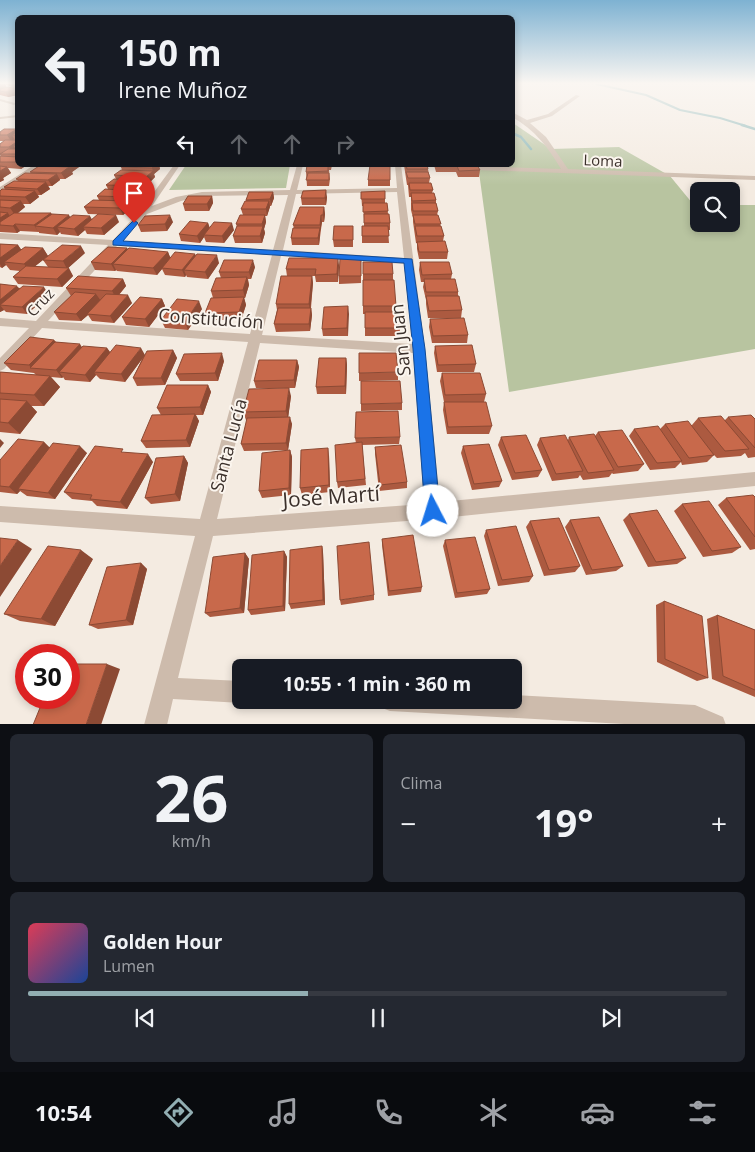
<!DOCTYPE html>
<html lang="es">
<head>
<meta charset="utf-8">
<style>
  :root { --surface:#171b24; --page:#242831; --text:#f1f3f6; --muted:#9ea1a6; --line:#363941; --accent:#92aeb2 }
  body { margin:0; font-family:"Open Sans",sans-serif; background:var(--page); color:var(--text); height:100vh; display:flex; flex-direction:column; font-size:19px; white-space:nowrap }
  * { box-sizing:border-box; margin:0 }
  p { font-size:16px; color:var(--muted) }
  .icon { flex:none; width:28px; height:28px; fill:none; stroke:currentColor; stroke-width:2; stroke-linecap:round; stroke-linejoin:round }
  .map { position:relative; height:724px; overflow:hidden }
  .drawer { display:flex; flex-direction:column; gap:10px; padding:10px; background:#0d0f14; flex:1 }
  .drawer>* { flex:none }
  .hud { position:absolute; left:15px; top:15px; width:500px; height:152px; border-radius:8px; box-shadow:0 2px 8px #0003; background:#171b24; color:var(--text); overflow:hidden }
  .tools { position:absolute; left:690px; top:182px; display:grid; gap:10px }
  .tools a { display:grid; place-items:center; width:50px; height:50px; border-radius:8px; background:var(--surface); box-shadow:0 2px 8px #0003; font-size:25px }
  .speed { position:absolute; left:15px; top:644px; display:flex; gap:10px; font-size:25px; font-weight:700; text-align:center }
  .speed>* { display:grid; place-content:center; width:65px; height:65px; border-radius:50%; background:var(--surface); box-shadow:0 2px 8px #0003; line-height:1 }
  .speed .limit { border:8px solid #d22; background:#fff; color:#111 }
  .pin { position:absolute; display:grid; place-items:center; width:42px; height:42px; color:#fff; margin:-51px -21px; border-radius:50% 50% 50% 0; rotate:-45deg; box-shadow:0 0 5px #0007 }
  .pin .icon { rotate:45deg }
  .me { position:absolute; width:55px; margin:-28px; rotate:355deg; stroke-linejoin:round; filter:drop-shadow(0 0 4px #0008) }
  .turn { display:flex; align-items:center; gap:18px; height:105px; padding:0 20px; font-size:22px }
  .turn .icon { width:65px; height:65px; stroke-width:2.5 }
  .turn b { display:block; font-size:35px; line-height:42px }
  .lanes { display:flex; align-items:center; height:48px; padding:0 20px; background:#0003; justify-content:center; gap:25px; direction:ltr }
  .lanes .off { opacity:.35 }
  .big { font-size:38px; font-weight:700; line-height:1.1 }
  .drawer .widget { flex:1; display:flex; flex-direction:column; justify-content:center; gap:8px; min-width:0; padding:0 18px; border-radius:8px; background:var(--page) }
  .drawer .dial { align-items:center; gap:0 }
  .dial b { font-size:65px; line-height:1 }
  .song { display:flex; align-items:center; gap:15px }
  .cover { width:60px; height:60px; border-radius:8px; background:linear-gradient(135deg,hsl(350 70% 55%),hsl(220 70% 35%)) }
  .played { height:5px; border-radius:2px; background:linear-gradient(90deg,var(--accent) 40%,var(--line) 40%) }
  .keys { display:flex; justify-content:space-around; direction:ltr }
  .heat { display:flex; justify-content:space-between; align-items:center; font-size:28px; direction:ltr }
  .drawer .tiles { flex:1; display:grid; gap:10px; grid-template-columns:1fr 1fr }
  .widget:last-child { grid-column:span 2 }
  .trip { position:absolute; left:232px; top:659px; width:290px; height:50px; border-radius:8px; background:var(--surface); box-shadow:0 2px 8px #0003; font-weight:700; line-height:50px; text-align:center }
  .dock { display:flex; height:80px; justify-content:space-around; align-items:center; background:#090b0e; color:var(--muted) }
  .dock .icon { width:35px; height:35px }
  .dock .on { color:var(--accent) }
  .dock b { font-size:22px; color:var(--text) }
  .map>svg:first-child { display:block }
  .green { fill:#b8c4a0 }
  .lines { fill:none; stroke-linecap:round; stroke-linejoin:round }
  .stream-far1 { stroke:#7fb0b2; stroke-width:2 }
  .stream { stroke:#7fb0b2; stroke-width:2.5 }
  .service { fill:#cdbbac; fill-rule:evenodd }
  .minor { fill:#cdbbac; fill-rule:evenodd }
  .wall { fill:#ac5a40 }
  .shaded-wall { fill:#8c4a34 }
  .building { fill:#c8694b; stroke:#8c4a34 }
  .route { fill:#1a73e8; stroke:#114b97 }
  .labels { text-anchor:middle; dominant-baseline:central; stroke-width:4; stroke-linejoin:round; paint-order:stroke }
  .far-street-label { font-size:15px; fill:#3b302b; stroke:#fbf5ee }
  .street-label { font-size:18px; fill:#3b302b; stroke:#fbf5ee }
  .near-street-label { font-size:21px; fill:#3b302b; stroke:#fbf5ee }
</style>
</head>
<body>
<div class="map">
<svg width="755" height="725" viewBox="0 0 755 725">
  <rect width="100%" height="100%" fill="#f4ebe1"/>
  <path class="green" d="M513,123L551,149L619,147L670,176L693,204H699V224H731V205H755V349L509,392L478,165H512Z
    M186,165H290L286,188L169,190Z"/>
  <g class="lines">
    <path class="stream-far1" d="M596,84L646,95L680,110L720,118L746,126"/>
    <path class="stream" d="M742,125L755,129
      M512,133L521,137L531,149"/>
    <path class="service" d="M0,99L15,103L16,104L14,105L0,101Z
      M18,115V117L0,119V117Z"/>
    <path class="minor" d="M576,95L580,96L552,116L530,123L546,137L568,169L755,176V180L477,170L447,165L561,169C548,147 535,130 512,117V112L527,120L548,114Z
      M34,165H42L0,192V187Z
      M174,165H180L152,206L176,197L202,192L290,190L297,165H303L297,190L397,188L395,165H401L425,349L440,502L755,472V486L433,519L213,536L178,678L241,681V700H248L241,703L173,699L167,725H144L195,536L0,522V506L200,519L248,342L42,328L4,369L0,371V358L29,328L0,326V318L36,321L108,245L0,239V233L113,240L140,211ZM397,192L404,258L283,250L296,194ZM288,195L273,250L122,241L147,214L181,201L202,196ZM117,246L272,255L250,334L48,321ZM281,256L404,264L412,344L262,335ZM260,343L413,353L424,504L217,519Z
      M514,695L695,705L723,717L726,725H642L390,711L382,708L379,700H514Z"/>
  </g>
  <path class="wall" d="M0,84H5L6,87L13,88L12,87L5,84H18V95L8,97L0,95Z
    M17,129L18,165H27L21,169L8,168L11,173L3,178L4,180L0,182V156H1L0,155V143V144L4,141H0V132Z
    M38,165H81H78L79,167L72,172L73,174L65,179H60V180L52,186H48L50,189L41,195H38L39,197L30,204H23L25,207L18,213H51L52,214L70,217L119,222L104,235L87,234L85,230L78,236L61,234L60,232L57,235L39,233V232L20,231L17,233L0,232V191L5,190L4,187L18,181L16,179L31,173L30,172L39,166Z
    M123,165H162H159L160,169L154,174L155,177L149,183H148L149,187L142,193H140L142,197L135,204H129L131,208L123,215L88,214L84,207L99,200L97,196L108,189L106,185L116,179L114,175L122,170L121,167Z
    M310,165H332L331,170H329L330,179L329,186H307L306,172Z
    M390,165V186H368V180Z
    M404,165H427L430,178L429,183L433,190L432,193L436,200V204L438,211L437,215L444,236L443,241L448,252L447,259H419L417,249V243H416L413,222V218L411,210V197H409L408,185H407Z
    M434,165H477L480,170L479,177H458L456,172H436Z
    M273,192L274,198L271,206H270L267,216H265L266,222L264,229L265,233L262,243H235L233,236L237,227L236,224L243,215L241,209L246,201V200Z
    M361,192L385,199V203H387L388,214L390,223V230H388L389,243H362V226H364V219L363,206H362Z
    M212,196L213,203L209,211H185L183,204Z
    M327,197L326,205H302L301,198Z
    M324,207L325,214L324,222H322L319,245H292L291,238L294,228L293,225Z
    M173,222L167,231L141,232L138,225Z
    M208,223L210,228L234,230L224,243L206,242L204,237L200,243L181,241L179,234Z
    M353,226V247H334L333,240Z
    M0,244L18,245L21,250L43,248L48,256L34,267H48L43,260L85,253L68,268L73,276L62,287L18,284L13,277L20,271L10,270L6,265L2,268L0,267Z
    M127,248L128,249L168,252L170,258L195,254L196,256L219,263L208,279L187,277L186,275L185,277L165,275L162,269L157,275L117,271L116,270L115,271L95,270L91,262Z
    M361,259V283L339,284V276Z
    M363,262L393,274V280L396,306L395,312L400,328V336H365V314H363Z
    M420,262L452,274L451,279L458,292V296L462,310L461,318H428L426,304V300L423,287L424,282H421L419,270Z
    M339,265L338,282H316L315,276H312L313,283L311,308L312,315L310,331L276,332L274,324L277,310L276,304L287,276L286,269Z
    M255,267L251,279H248L249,285L245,298H244L246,305L241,320H208L205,313L213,298L211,291L221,278L219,272Z
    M123,279L126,286L119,295L132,303L114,323L92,321L88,315L81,321L59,320L54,312L71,296L66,288Z
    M0,284L20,288L49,295L27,314L6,312L4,310L0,312Z
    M162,299L165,306L149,327L126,325L122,317Z
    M348,306V336H323L322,329Z
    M202,309L188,330L165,328L161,320Z
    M430,319L468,335L467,343H432L429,327Z
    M54,340L56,342L82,347L107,348L110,352L145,355L173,350L177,358L165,385L137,386L133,378L142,359L125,382L100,379L96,375L90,382L65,380L63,377L62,378L51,377L60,387L44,406H31L37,412L20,434L0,432V372L36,375L34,373L11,370L4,363Z
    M435,346L476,364L474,372H437L434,353Z
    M346,358L347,365L346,394H317L316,387Z
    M297,360L299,367L295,388H256L254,381Z
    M224,361L218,381H180L176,374Z
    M398,372V380L359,381V373Z
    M442,373L486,394L484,402H444L440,381Z
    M208,385L211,392L203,415H196L199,421L190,447L146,448L141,441L161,415L157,408Z
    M291,396L288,417L292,424L288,450L244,451L241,444L247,420H246L243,412Z
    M444,402L492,426L489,434H447L443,410Z
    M402,403V410L361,411V404Z
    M728,417L755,419V457L748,458L745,453L741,456L717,458L714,455L707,462L682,465L681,462L675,468L650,470L629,436L634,429H660L665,424L692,425L698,418L725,420Z
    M598,432L644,464L638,471L613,474L612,473L609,477L583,480L580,475L578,478L552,481L537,445L540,438L568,440L569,437L595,436Z
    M400,437L399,444L362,445L366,485L338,488L337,482L356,443L355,438Z
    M501,437L542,470L538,477L512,480L498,445Z
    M44,442L50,448L87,453L55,499L27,496L20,491L17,494L0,492V460Z
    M463,446L502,481L499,487L472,490L461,453Z
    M375,447L407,482V488L379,491L375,454Z
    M290,450L292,457L291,495L262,498L259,491Z
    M126,452L153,462L127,509L97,506L92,501L72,499L64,492Z
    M329,455L330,492L302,495L300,488Z
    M184,456L188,463L180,501L151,504L145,498Z
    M755,497V549L750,550L718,505L726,498Z
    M682,504L741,547L732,553L703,557L674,511Z
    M629,514L686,558L677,564L648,567L623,520Z
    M570,520L623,566L616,571L586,575L565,527Z
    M530,521L580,566L575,572L544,576L526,527Z
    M486,530L533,576L529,582L498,586L484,536Z
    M382,539L422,587L421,592L388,596L382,545Z
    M445,540L490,589L487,594L455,598L443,546Z
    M322,546L323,552L325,605L291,609L289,604Z
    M284,551L287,557L285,611L251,615L248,610Z
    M245,553L249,559L244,613L210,617L205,613Z
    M93,559L55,626L20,621L4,614Z
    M141,563L147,569L133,625L98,629L89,625Z
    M374,595V600L341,605L340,600Z
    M664,601L708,678L697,681L657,662L656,605Z
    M717,615L755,630V697L712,679L707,619Z"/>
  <path class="shaded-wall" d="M0,84H5L7,88L0,89Z
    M17,89L18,95L8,97L5,92Z
    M17,129L18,135H12L14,139L11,141L7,135Z
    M18,141V146H14L16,150L13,153L9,147Z
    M19,165H27L21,169Z
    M70,165H78L79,167L72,172L73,174L65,179L61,173L69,167V166Z
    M155,165H159L160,169L154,174L152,168Z
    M7,167L11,173L3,178L4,180L0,182V171Z
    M153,171L155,177L149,183L146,177Z
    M57,174L60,180L52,186L48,180Z
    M147,180L149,187L142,193L140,186Z
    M46,182L50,189L41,195L37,189Z
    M326,190L327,197L326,205L325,198Z
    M35,191L39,197L30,204L25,197Z
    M139,191L142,197L135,204L132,197Z
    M273,192L274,198L271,206L270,199Z
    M212,196L213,203L209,211L207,204Z
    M21,201L25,207L15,215L10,208Z
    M128,201L131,208L123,215L120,208Z
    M269,201L270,207L267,216L266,209Z
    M324,207L325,214L324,222L323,215Z
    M8,213L12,220L0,225V218Z
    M51,213L55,220L35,226L38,232L34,225Z
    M69,215L73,222L57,227L60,232L57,235L53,228Z
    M116,215L119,222L104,235L101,228Z
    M170,215L173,222L167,231L165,224Z
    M265,215L266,222L264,229L265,233L262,243L260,236L263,227L262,224Z
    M321,215L322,222L320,232V225Z
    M90,216L94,223L83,227L85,230L78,236L74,229Z
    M208,223L210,230L204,235V237L200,243L197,236Z
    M232,223L234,230L224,243L222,236Z
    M15,224L20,231L17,233L13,226Z
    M320,228V235L319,245L318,238Z
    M18,245L23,252L4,262L6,265L2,268L0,264V258Z
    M81,246L85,253L67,269L63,261Z
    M43,248L48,256L29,271L24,264Z
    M127,248L131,255L113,264L116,270L115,271L111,264Z
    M168,252L171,259L162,268V269L157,275L153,268Z
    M195,254L197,261L184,270L186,275L185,277L182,270Z
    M217,255L219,263L208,279L205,272Z
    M338,258L339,265L338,282L337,274Z
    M253,260L255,267L251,279L249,272Z
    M69,268L73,276L62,287L57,279Z
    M312,276L313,283L310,312L309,304Z
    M247,277L249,285L245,298L243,290Z
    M123,279L126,286L116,298L112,291Z
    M17,286L23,293L0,305V300Z
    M44,287L49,295L27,314L22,307Z
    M96,294L101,301L87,314L88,315L81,321L76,314Z
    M128,295L132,303L114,323L110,316Z
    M244,297L246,305L241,320L239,312Z
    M162,299L165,306L149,327L145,319Z
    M199,301L202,309L188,330L185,322Z
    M0,305L4,310L0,312Z
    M348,306L349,314L348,336L347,328Z
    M311,308L312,315L310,331L309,324Z
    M54,340L60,347L31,368L29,365Z
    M80,344L85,352L59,372L63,377L62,378L56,370Z
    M107,348L112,355L94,372L96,375L90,382L85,375Z
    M141,348L145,355L125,382L121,374Z
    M173,350L177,358L165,385L161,378Z
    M222,353L224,361L218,381L215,373Z
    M346,358L347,365L346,394L345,386Z
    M297,360L299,367L295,388L294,380Z
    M50,376L60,387L44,406L34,395Z
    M208,385L211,392L203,415L200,407Z
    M289,388L291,396L288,419L286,411Z
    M27,401L37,412L20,434L8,423Z
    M195,414L199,421L190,447L186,440Z
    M290,417L292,424L288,450L286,443Z
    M0,439L4,443L0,448Z
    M44,442L51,449L18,489L20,491L17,494L9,487Z
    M80,446L87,453L55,499L48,493Z
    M328,448L329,455L330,492L329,485Z
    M290,450L292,457L291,495L289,488Z
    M148,454L153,462L127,509L120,502Z
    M184,456L188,463L180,501L175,494Z
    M18,540L32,549L0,597V566Z
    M322,546L323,552L325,605L323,600Z
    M81,550L93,559L55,626L41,619Z
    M284,551L287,557L285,611L283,606Z
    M245,553L249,559L244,613L240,608Z
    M141,563L147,569L133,625L126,620Z
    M107,664L120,669L101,725H86Z"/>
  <path class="building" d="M8,87L17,89L5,92L0,91V89Z
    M4,129H17L7,135H0V132Z
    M18,131V135H12Z
    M5,140H18V141L9,147H0V144Z
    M8,149H18V154H0Z
    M0,156L18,157V162H0Z
    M45,165H70L69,166Z
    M123,165H155L152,168L121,167Z
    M307,165H328V171L306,172Z
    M370,165H390V180H368Z
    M406,165H427L428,169H407Z
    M436,165H477L480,170L459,171L457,166H436Z
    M0,166L7,167L0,171Z
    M39,166L69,167L61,173L30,172Z
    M121,170L153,171L146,177L114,175Z
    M406,172H428L430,178H408Z
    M25,173L57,174L48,180L16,179Z
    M308,173H329V180H306Z
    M114,179L147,180L140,186L106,185Z
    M14,181L46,182L37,189L4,187Z
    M409,183H431L433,190H410Z
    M2,189L35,191L25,197L0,196V191Z
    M105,189L139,191L132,197L97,196Z
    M326,190L325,198H301L303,191Z
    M385,191V199H361V192Z
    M249,192H273L270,199L246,200Z
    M411,193H434L436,200L412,201Z
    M188,196H212L207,204H183Z
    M0,200L21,201L10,208L0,207Z
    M93,200L128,201L120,208L84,207Z
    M245,201H269L266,209H241Z
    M363,203H387L388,211L363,212Z
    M412,203H436L438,211H413Z
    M300,207H324L323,215H321L320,225H293Z
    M0,212L8,213L0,218Z
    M14,213H51L34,225L15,224L13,226L0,225V222Z
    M52,214L69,215L53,228L35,226Z
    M98,214L116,215L101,228L83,227Z
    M364,214H389L390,223H364Z
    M73,215L90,216L74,229L57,227Z
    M170,215L165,224L138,225L145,216Z
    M240,215H265L262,224H236Z
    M413,215H438L441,224H415Z
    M190,221L208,223L197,236L179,234Z
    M214,222L232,223L222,236L204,235Z
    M237,226H263L260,236H233Z
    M334,226H353V240H333Z
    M362,226H388L389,236H362Z
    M415,226H441L444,236H417Z
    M293,228H320L318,238H291Z
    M445,241L448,252H419L417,242Z
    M0,244L18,245L0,258Z
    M62,245L81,246L63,261L43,260Z
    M25,247L43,248L24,264L4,262Z
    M108,247L127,248L111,264L91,262Z
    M129,248L168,252L153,268L113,264Z
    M175,252L195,254L182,270L162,268Z
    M197,254L217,255L205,272L184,270Z
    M289,258H338L337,274L315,275L316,269H286Z
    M340,259H361V276H339Z
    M224,260H253L249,272H219Z
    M363,262H392L393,274H363Z
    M420,262H449L452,274L422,275Z
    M26,266L69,268L57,279L13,277Z
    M78,276L123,279L112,291L66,288Z
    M281,276H312L309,304H276Z
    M247,277L243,290L211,291L216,278Z
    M424,279H455L458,292H426Z
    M363,280H394L396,306H363Z
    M0,284L17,286L0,300Z
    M23,286L44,287L22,307L0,305Z
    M75,292L96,294L76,314L54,312Z
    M106,294L128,295L110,316L87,314Z
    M426,296H459L462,310L429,311Z
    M140,297L162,299L145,319L122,317Z
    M244,297L239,312L205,313L211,298Z
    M177,299L199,301L185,322L161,320Z
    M348,306L347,328L322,329L324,307Z
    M278,308H311L309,324H274Z
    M365,312H398L400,328H365Z
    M464,318L468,335L433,336L430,319Z
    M30,337L54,340L29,365L4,363Z
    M55,342L80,344L56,370L30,368Z
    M116,345L141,348L121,374L94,372Z
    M472,345L476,364L438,365L435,346Z
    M83,346L107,348L85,375L59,372Z
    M173,350L161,378H133L147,351Z
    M222,353L215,373L176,374L184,354Z
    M359,353H396L398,372L359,373Z
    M319,358H346L345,386L316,387Z
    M259,360H297L294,380L254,381Z
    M0,372L50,376L34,395L0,393Z
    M442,373H480L486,394L445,395Z
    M361,381H400L402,403L361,404Z
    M167,385H208L200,407L157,408Z
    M289,388L286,411L243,412L249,389Z
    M0,399L27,401L8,423L0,422Z
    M444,402H486L492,426L448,427Z
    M398,411L400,437L355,438L356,412Z
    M195,414L186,440L141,441L152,415Z
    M751,415L755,419V448L728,417Z
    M721,416L749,449L725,451L698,418Z
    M290,417L286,443L241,444L247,418Z
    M688,421L714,455L689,458L665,424Z
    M658,426L682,461L657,463L634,429Z
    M622,430L644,464L618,467L598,432Z
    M594,434L614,470L588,473L569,437Z
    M526,435L542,470L515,473L501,437Z
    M565,435L583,471L556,474L540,438Z
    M18,439L44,442L9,487L0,486V460Z
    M362,442L365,479L337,482L335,445Z
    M53,443L80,446L48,493L18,489Z
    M489,444L502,481L474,484L463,446Z
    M401,445L407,482L380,485L375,447Z
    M95,446L123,449L121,452L148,454L120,502L90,499L92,495L64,492Z
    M328,448L329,485L300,488L301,450Z
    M290,450L289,488L259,491L262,453Z
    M184,456L175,494L145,498L156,458Z
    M753,495L755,497V537L726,498Z
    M709,501L741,547L712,551L682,504Z
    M657,510L686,558L656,562L629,514Z
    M599,517L623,566L592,570L570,520Z
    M559,518L580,566L549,570L530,521Z
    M516,526L533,576L502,580L486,530Z
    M413,535L422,587L389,591L382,539Z
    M475,537L490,589L457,593L445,540Z
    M0,538L18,540L0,566Z
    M369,542L374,595L340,600L337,546Z
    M48,546L81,550L41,619L4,614Z
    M322,546L323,600L289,604L290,550Z
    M284,551L283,606L248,610L252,555Z
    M245,553L240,608L205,613L213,557Z
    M141,563L126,620L89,625L107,567Z
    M664,601L702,616L708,678L665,659Z
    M717,615L755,630V690L723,676Z
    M69,664H107L86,725H33L44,698H69Z"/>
  <linearGradient id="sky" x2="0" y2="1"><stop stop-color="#7eb2d2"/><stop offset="0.45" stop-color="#faf6f2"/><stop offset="1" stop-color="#faf6f2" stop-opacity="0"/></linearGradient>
  <rect width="755" height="185" fill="url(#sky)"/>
  <path class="route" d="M134,220L138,223L123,241L412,259L425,349L440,511L438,516L433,518L427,516L425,511L413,349L404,263L113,245V241Z"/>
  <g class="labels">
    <g class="far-street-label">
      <text transform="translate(603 160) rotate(2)">Loma</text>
      <text transform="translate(40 302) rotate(-47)">Cruz</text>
    </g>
    <g class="street-label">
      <text transform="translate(211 318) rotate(4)">Constitución</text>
      <text transform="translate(400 340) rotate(-96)">San Juan</text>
      <text transform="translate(228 445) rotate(-75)">Santa Lucía</text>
    </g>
    <g class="near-street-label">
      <text transform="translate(331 496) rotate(-4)">José Martí</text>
    </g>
  </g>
</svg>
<div class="tools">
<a><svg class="icon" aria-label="search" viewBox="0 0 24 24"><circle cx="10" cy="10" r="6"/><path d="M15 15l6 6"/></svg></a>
</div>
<div class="speed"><div class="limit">30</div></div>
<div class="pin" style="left:134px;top:223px;background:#d93025"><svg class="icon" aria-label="arrive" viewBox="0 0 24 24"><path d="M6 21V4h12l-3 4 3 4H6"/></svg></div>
<svg class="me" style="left:433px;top:511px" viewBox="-20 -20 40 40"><circle r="19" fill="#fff"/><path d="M0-13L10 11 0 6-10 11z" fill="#1a73e8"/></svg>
<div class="trip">10:55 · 1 min · 360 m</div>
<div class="hud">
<div class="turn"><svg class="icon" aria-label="left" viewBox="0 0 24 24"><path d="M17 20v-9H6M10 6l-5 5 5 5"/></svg><div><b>150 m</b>Irene Muñoz</div></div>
<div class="lanes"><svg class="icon" aria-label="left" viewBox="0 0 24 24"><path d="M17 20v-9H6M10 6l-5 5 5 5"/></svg><svg class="icon off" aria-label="ahead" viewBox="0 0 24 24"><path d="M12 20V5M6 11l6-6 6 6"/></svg><svg class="icon off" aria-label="ahead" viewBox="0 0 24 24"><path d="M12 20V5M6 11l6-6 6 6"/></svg><svg class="icon off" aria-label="right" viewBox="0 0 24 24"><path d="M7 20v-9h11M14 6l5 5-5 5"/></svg></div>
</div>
</div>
<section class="drawer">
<div class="tiles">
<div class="widget dial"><b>26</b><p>km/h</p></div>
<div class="widget"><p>Clima</p>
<div class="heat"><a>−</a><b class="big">19°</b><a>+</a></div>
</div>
<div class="widget">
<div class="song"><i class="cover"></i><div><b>Golden Hour</b><p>Lumen</p></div></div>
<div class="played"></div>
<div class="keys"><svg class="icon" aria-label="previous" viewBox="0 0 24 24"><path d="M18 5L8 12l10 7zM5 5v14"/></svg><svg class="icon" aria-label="pause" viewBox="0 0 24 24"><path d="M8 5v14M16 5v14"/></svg><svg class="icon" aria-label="next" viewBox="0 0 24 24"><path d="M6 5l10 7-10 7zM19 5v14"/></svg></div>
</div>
</div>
</section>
<nav class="dock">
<b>10:54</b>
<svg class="icon on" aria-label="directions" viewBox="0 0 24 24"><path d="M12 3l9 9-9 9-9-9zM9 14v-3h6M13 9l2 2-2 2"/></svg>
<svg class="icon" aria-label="music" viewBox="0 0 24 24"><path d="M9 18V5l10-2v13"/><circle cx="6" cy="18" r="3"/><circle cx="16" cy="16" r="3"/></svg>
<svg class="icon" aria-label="phone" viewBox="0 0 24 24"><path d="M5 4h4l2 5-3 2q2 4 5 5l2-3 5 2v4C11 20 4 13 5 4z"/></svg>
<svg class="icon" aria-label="climate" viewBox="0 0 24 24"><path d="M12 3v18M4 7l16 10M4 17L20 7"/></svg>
<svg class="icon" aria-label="car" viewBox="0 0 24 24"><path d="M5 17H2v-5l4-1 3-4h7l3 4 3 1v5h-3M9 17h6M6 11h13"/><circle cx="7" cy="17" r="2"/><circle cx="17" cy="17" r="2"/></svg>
<svg class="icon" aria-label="filters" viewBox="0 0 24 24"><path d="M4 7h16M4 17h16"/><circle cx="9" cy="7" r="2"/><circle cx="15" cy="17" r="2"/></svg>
</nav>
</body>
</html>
